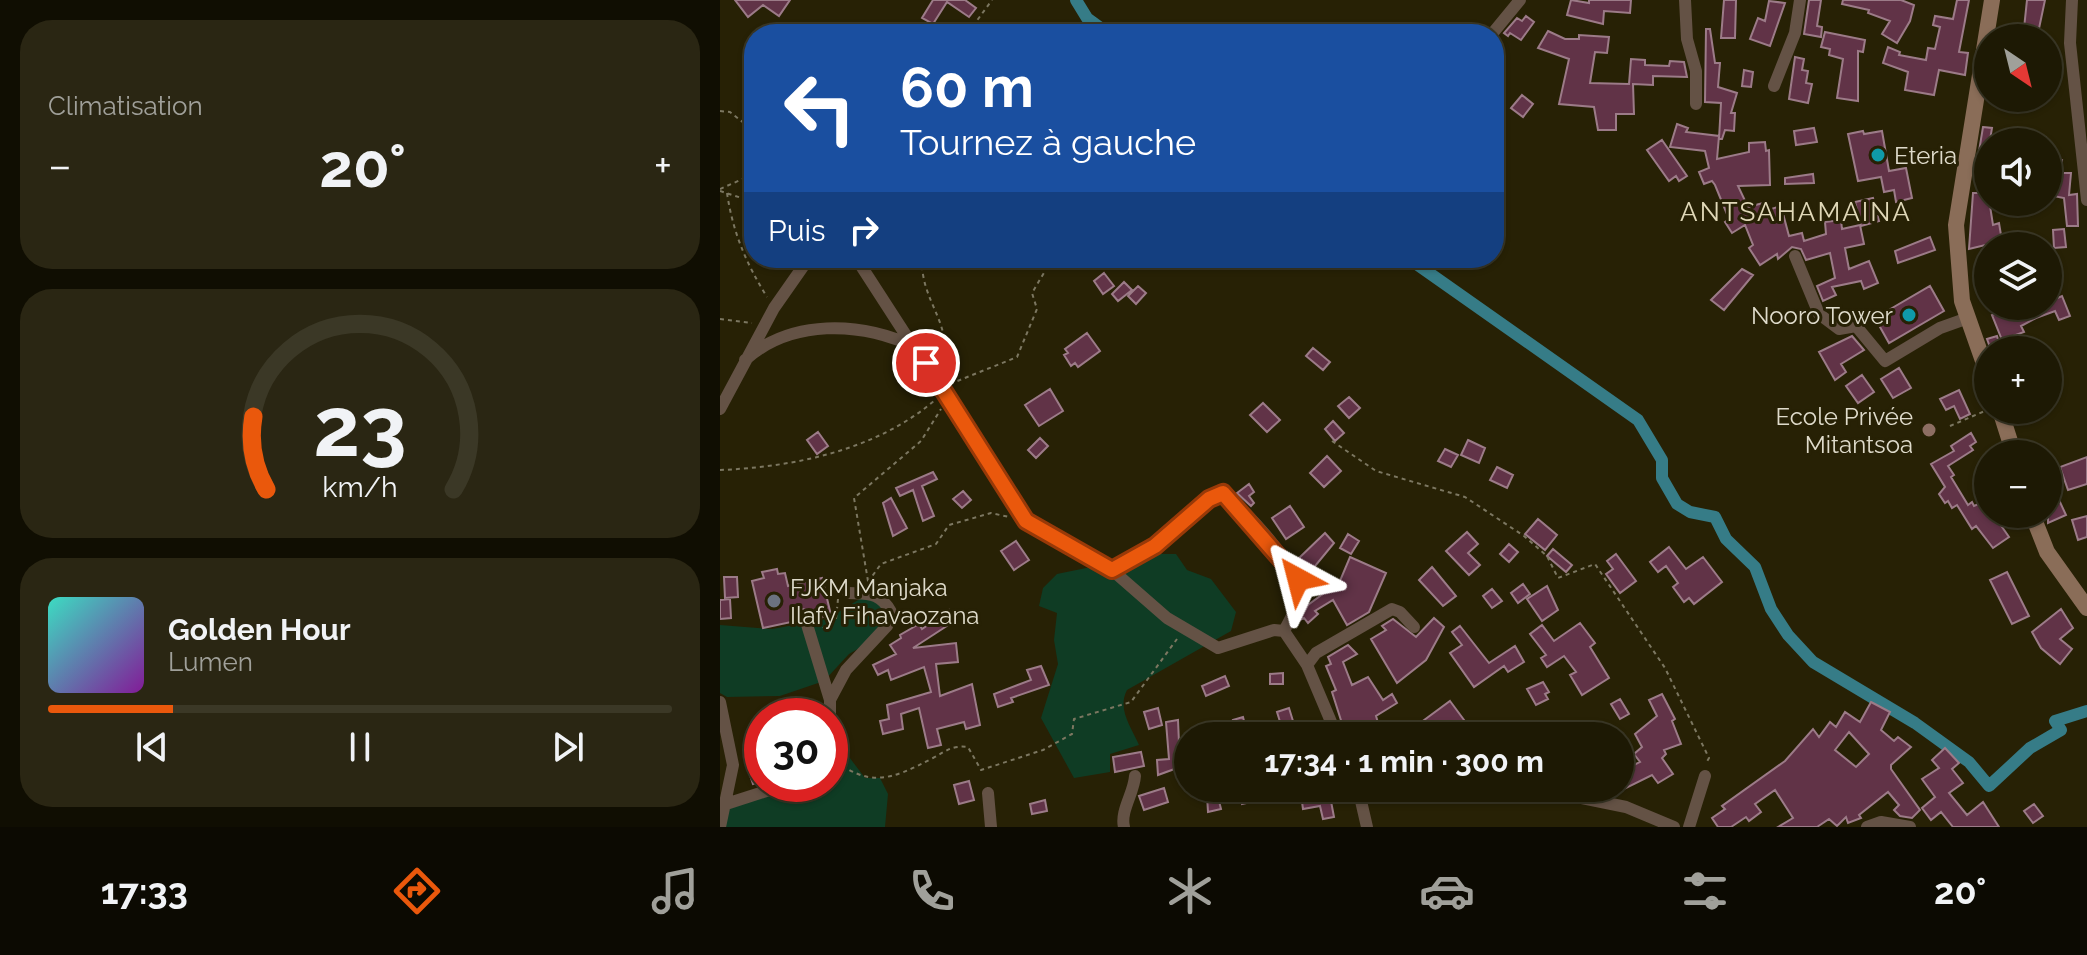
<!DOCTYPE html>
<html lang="fr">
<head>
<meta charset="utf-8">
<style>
  :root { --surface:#1d1904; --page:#2a2613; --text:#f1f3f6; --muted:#a0a09a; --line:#3b3826; --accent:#ea580c }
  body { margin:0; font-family:Raleway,sans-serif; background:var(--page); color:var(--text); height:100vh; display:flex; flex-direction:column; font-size:30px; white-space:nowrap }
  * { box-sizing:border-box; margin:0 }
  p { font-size:26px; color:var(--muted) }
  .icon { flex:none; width:44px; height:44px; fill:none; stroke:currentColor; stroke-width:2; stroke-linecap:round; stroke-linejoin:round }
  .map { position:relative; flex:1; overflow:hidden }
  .side { display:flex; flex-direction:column; gap:20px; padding:20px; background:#100e02; width:720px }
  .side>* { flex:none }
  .banner { position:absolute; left:24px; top:24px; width:760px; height:244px; border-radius:32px; box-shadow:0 2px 6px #0004,0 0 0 2px var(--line); background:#1a4fa0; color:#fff; overflow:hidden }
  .needle { width:52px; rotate:145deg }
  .tools { position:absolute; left:1254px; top:24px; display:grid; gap:16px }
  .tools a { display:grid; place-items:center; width:88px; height:88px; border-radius:50%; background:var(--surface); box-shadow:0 2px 6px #0004,0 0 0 2px var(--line); font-size:40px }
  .speed { position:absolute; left:24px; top:698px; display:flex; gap:16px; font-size:40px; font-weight:700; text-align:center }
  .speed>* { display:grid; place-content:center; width:104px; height:104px; border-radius:50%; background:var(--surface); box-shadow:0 2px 6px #0004,0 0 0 2px var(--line); line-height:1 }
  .speed .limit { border:12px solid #d22; background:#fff; color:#111 }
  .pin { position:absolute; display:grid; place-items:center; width:68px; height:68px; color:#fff; margin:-34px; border:4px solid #fff; border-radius:50%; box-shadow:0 2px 8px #0007 }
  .me { position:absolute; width:88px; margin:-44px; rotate:322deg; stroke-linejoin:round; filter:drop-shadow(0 0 6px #0008) }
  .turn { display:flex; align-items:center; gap:28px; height:168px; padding:0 24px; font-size:36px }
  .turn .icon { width:104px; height:104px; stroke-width:2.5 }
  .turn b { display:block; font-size:56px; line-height:68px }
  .then { display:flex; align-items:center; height:76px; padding:0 24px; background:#0003; gap:16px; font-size:30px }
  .big { font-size:60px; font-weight:700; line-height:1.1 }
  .side .card { flex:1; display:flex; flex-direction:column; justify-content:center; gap:12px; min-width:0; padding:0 28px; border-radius:32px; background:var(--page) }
  .side .dial { align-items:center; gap:0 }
  .dial svg { height:208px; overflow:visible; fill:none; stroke:var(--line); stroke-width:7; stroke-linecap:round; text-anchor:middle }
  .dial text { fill:var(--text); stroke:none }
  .song { display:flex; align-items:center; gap:24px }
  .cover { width:96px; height:96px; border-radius:12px; background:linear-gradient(135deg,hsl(170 70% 55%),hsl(290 70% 35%)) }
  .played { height:8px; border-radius:4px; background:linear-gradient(90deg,var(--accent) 20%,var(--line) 20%) }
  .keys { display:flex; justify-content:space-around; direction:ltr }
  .heat { display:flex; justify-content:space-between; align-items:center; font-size:44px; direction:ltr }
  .trip { position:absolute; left:454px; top:722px; width:460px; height:80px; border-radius:40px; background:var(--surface); box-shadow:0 2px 6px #0004,0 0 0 2px var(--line); font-weight:700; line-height:80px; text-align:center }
  .dock { display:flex; height:128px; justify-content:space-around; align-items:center; background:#0c0a02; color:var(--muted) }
  .dock .icon { width:56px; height:56px }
  .dock .selected { color:var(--accent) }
  .dock b { font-size:36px; color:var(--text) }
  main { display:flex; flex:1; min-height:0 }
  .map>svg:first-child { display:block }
  .green { fill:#0f3c24 }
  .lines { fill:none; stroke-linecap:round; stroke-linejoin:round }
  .canal { stroke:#367c87; stroke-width:12 }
  .building { fill:#613347; stroke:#9c7b88; stroke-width:2; fill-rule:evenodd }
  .path { stroke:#7c7761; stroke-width:2; stroke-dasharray:4 4; stroke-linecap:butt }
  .minor { stroke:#645245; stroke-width:12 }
  .secondary { stroke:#8a6d58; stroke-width:16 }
  .route-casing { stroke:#983908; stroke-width:20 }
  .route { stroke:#ea580c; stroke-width:14 }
  .culture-dot { fill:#0f9aa8; stroke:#272105; stroke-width:3 }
  .education-dot { fill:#8d6e63; stroke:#272105; stroke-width:3 }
  .worship-dot { fill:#6b7280; stroke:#272105; stroke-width:3 }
  .labels { text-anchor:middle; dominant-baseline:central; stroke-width:6; stroke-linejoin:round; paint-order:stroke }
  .poi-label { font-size:24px; fill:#dfdbcb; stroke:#272105; text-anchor:start }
  .neighbourhood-label { font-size:26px; letter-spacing:2px; fill:#e0d8b8; stroke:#272105 }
</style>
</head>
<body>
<main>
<section class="side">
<div class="card"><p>Climatisation</p>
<div class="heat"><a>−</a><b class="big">20°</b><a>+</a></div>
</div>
<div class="card dial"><svg viewBox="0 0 100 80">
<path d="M14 69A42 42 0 1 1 86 69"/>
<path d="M14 69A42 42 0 0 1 9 41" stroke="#ea580c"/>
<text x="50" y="56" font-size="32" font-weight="700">23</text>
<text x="50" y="72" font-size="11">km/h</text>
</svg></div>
<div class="card">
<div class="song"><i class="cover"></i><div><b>Golden Hour</b><p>Lumen</p></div></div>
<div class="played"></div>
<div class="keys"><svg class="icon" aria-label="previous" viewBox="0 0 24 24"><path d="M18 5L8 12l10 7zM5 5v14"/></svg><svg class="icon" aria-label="pause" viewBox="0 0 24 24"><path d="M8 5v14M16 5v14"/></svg><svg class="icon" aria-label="next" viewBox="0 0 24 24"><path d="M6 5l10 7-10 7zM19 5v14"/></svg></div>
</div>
</section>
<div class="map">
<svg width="1367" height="827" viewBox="0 0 1367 827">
  <rect width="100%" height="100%" fill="#272105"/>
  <path class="green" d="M434,554H456L467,570L491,579L516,612L511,631L407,690C397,709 411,727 419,745L390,754V772L354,778L321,718L338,664L334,640L337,613L319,606L323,588L337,574Z
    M148,594L162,602L167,616L153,640L129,654L104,681L60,696L7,697L0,693V625L52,629L107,619Z
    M120,745L145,778H160L168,794L165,827H0L6,804L55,784H110V747Z"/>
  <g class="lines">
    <path class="canal" d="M356,0L367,18L389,34
      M688,258L918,420L942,460V478L957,504L970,512L995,517L1006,539L1035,567L1051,609L1068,635L1093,662L1195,723L1249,762L1269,786L1310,748L1341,730L1335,721L1367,711"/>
  </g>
  <path class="building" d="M15,0H70L59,16L43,5L28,17Z
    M213,0H245L256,8L249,17L227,2L213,24L202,18Z
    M851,0L869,3V0H911L910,13L884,11L883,24L847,15Z
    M1004,0H1016L1015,38H1001Z
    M1089,0H1101L1097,26L1102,27L1101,37L1084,34Z
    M1123,0H1181L1194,5L1190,21L1177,43L1162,34L1170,21L1148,13L1149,10L1122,4Z
    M1237,0H1249L1239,52L1248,53L1245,75L1219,70L1214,95L1185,90L1188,72L1163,63L1168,47L1180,52L1179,55L1206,60L1208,48L1215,49L1220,27L1213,25L1215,16L1233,19Z
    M1307,0H1325L1317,38H1303Z
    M1049,1L1065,3L1050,46L1030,39L1038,18L1045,21Z
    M806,16L814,22L801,40L790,33L788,36L784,33L797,18L802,21Z
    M986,29H990L995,63H1000L998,87L1017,93L1011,113H1015L1014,131L1005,130L1002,139H999L1001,103L985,102Z
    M828,31L845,39H859V35L889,37L887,53L875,52L870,83L909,84L911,59L925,60V65L949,66L950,61L964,62L967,77L933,76V85L913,84L914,114H896V130H878L874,107L839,104L849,59L818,48Z
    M1105,32L1145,40L1143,52L1138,51V101L1117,98L1123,59L1109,55L1110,49L1101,47Z
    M1075,57L1084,59L1082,70L1088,71L1086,83L1092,84L1088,103L1069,99Z
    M1024,70L1033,72L1031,87L1022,86Z
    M802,95L813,104L803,117L791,108Z
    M957,124L968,128L966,132L999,136L997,159L1029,152V143L1045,142L1046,151L1049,150L1050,185L1018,186L1028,207L1043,203L1045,211L1061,206L1069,236L1082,233L1084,241L1106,234L1105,222L1121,220L1122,229L1140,225L1144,244L1125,248L1129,269L1149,261L1158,283L1144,289L1141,281L1112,287L1116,295L1103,301L1097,286L1115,278L1110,253L1086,260L1081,249L1072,247L1058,259L1057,254L1040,265L1029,248L1033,245L1025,225L1012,233L1005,222L1009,219L995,185L992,181L984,184L979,172L989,168L985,151L950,147Z
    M1263,127L1272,128L1268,152L1259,151Z
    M1094,128L1097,142L1076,145L1074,131Z
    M1143,131L1144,134L1162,131L1169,171L1186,168L1192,198L1176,202L1174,190L1164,192L1161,177L1138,181L1128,134Z
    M1297,132L1326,137V142H1295Z
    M942,140L967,176L959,181L956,176L949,181L927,150Z
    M1328,158L1342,160L1340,173H1351L1349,195L1357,194L1358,226H1347L1344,198L1328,195Z
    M1093,174L1094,183L1065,184V178Z
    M1253,193H1268L1273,225L1279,223L1282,241L1249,249Z
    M1153,198L1159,221L1141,226L1135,202Z
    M1344,229L1346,247L1334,248L1333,230Z
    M1210,237L1215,250L1178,263L1175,251Z
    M1022,269L1033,275L1004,310L991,300Z
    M384,273L394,286L383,294L374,281Z
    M1256,277H1268V289H1256Z
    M404,282L412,290L398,301L392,294Z
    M418,286L426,293L416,304L408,296Z
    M1210,286L1224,311L1169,343L1155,318Z
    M1342,296L1350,316L1339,320L1335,311L1316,318L1301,326L1304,332L1282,340L1272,315L1278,313L1275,306H1294L1296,311L1328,306V302Z
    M367,333L380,351L358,367L355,363L351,366L344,355L348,353L345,349Z
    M1132,336L1144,350L1121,364L1126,372L1115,380L1099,352Z
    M1277,336L1281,350H1271L1267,339Z
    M593,348L610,362L603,370L586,356Z
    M1179,368L1191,388L1173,398L1161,379Z
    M1142,375L1154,392L1138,403L1126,386Z
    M330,389L343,411L319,426L305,405Z
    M1239,390L1250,414L1240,419L1234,406L1226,410L1220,399Z
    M629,397L640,408L629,418L618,406Z
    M543,403L560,420L547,432L530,415Z
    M613,421L624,433L615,441L605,429Z
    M98,432L108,446L97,454L87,440Z
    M1251,433L1256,442L1250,446L1253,450L1228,466L1234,475L1231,477L1248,505L1252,502L1254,506L1268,500V514H1273L1289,537L1273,548L1256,526L1252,529L1237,505L1232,508L1228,501L1225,503L1219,494L1225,487L1211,464L1234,451L1231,446Z
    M320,438L328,446L316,458L308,450Z
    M748,440L765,448L759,463L741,455Z
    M725,449L738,455L731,467L718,461Z
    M607,456L621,471L604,487L590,473Z
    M1367,457V484L1348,490L1340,467Z
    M777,467L793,475L787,488L770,480Z
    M213,472L217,479L202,486L214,516L203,521L193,490L180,496L176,488Z
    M529,484L534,492L529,496L534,503L531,506L517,493Z
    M243,491L251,500L242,508L233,499Z
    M171,498L187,528L173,536L163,503Z
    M1339,500L1346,515L1328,523V505Z
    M570,506L584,527L566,539L552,518Z
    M1367,516V537L1358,540L1352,520Z
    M818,519L837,535L825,550L805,534Z
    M747,532L758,544L748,553L760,565L749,575L726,551Z
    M605,533L614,543L591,571L578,559Z
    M628,534L639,541L631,554L620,548Z
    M296,541L309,560L294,570L281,551Z
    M789,544L798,552L789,562L780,554Z
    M949,547L966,569L983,557L1002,582L974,604L969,598L964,602L953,587L958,583L946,566L938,572L930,562Z
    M833,549L852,565L846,572L827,556Z
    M896,554L916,581L900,593L886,574L893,569L887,561Z
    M630,557L666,573L649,612L627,625L613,600L595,611L598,614L588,623L584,618L580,620L588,605L604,593L599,587L610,580L617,588Z
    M712,567L736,596L723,606L699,580Z
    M57,569L58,574L65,573L68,586L102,578L111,615L95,619L90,611L83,609L78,612L76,621L43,628L32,581L44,578L42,572Z
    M1287,572L1309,616L1292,624L1270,580Z
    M4,577H17L18,597L5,598Z
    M803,584L810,594L798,603L791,593Z
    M827,586L838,610L822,621L807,599Z
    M772,589L782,601L772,608L763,596Z
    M10,599L11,618L0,619V600Z
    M1341,609L1353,628L1340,639L1352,649L1340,664L1321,648L1312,632Z
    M229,610L236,620L193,648L236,643L238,662L216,664L220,696L252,684L260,725L246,729L244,722L217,729L221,745L208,748L199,708L181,714L183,729L163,734L160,721L169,719L167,705L211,692L204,667L171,680L168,670L158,675L153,665L176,654L170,645L181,638L180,635L199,624L202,629Z
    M714,618L724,627L706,660L677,683L651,639L666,630L662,626L673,619L696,637Z
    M860,623L875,643L870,647L889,678L862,695L850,675L856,672L844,656L827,667L821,658L826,655L810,634L822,625L834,641Z
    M740,626L769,663L795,646L804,662L788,672L784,666L754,687L730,653L742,645L732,632Z
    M628,645L637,654L623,662L632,685L648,677L663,700L672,694L677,703L656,716L662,736H626L612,692L616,690L606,666L611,664L608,657Z
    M321,666L329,685L291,698L293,702L278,707L274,694L311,680L307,670Z
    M563,673V684H550V674Z
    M505,676L509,686L486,696L482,686Z
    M823,682L829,692L825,694L828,699L816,705L807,689Z
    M942,694L955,719L952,721L961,744L944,750L946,754L942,758L953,774L938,783L932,775L900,791V772L920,762L914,754L922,747L915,734L937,716L929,700Z
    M900,699L909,714L900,719L891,704Z
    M730,701L747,724L730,736L720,728L701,736L696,726Z
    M1151,702L1170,712L1161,730L1174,741L1178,737L1191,747L1171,765V769L1200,810L1192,818L1180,816L1174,810L1179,805L1168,792L1139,815L1141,818L1128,823L1126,817L1117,826L1109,819L1097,827H1058L1073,818L1055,790L1035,804L1041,812L1029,821L1026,817L1011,827H998L992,818L1005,809L1002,806L1065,761L1093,729L1099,737L1110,722L1116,727L1125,712L1140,722ZM1129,732L1149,754L1136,767L1115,750Z
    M438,708L442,725L429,729L424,712Z
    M569,708L573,721L561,725L557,712Z
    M523,717L527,733L517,736L513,720Z
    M458,720L460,767L438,775L437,760L449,759L446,722Z
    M544,722L548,736H539L535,724Z
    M1225,748L1239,763L1232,769L1243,783L1229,793L1247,815L1263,802L1279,827H1233L1221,812L1211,820L1202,808L1215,797L1202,779L1219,768L1212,760Z
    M421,752L424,766L395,772L393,757Z
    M42,764V781L33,784L28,769Z
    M249,781L254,800L239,804L234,785Z
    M444,788L448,802L424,810L419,796Z
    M528,788L535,801L522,804L519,790Z
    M600,788H627L628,793L610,796L614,817L603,819L600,806L583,809L581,795L600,791Z
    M497,793L501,809L488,812L487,795Z
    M325,800L327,811L312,814L310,804Z
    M1314,804L1323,816L1313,823L1304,811Z"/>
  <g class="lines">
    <path class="path" d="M255,34L253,26L272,0
      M0,111L10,112L34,131
      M0,189L34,174
      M0,191L34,202
      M7,193C13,233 26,263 47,297
      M202,258C200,303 237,327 220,365
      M0,319L32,323
      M230,384L297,357L317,309L312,293L325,271V258
      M1230,426L1267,410
      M612,441L656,471L745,497L804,536L827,556L838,578L875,564L945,668L989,758L986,763
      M0,470C74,467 157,450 215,400
      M148,581L134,498L201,441L221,409
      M148,582L161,564L216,544L229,525L271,513L289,517
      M103,628L116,619L118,599
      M587,736L603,735
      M110,756C148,789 171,780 213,758C226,751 232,745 248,747L261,770L323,750L352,734L354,719L411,702L457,639"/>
    <path class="minor" d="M965,0L967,39L976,71V104
      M1352,0L1350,43L1367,200
      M772,34L800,0
      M1054,86L1075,33L1080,0
      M1075,256L1099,314L1119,329L1136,326L1165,361L1220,328L1248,318
      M136,258L306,521L392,570L447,618L498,648L554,630L564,631L587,665
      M25,360C71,319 140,321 195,347
      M0,409L54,308L89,258
      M392,570L435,546L489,499L503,493C525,509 582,571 582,597L564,631
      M85,618L110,700V716
      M110,700L126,670L167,626L171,612C160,592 149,594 128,593
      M0,702L13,765L0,827
      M813,732L815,736
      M617,736L587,665L596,653L672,609L680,612L694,627
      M638,788L647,827
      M848,788L857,797L906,807L954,827
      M268,793L271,827
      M6,804L68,784
      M404,827C400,811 414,793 415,776
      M969,827L985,776
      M1147,827L1161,822L1190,827"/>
    <path class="secondary" d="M1268,375L1242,301L1236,225L1272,0
      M1280,410L1294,454
      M1312,514L1327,552L1367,608"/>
  </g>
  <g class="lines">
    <defs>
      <path id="route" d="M206,363L306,521L392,570L435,546L489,499L503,493L578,579"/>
    </defs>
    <use href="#route" class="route-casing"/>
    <use href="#route" class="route"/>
  </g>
  <g class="culture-dot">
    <circle cx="1158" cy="155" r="8"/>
    <circle cx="1189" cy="315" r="8"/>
  </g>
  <circle class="education-dot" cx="1209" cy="430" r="8"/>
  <circle class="worship-dot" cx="54" cy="601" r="8"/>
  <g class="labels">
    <g class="poi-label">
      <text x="1174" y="155">Eteria</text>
      <text x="1173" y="315" text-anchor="end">Nooro Tower</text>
      <text x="1193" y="416" text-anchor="end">Ecole Privée<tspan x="1193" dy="28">Mitantsoa</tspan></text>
      <text x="70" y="587">FJKM Manjaka<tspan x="70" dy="28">Ilafy Fihavaozana</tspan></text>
    </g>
    <g class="neighbourhood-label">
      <text x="1076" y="212">ANTSAHAMAINA</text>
    </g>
  </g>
</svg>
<div class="tools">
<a><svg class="needle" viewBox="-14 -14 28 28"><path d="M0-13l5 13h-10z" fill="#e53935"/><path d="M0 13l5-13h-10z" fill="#a0a09a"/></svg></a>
<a><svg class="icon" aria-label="sound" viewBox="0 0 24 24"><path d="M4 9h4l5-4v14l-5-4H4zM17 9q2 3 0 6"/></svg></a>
<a><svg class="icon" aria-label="layers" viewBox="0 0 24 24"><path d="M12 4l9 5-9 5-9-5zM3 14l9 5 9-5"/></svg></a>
<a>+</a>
<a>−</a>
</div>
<div class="speed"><div class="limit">30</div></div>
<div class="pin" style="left:206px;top:363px;background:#d93025"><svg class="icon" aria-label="arrive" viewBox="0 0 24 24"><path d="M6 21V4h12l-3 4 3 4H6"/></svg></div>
<svg class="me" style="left:578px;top:579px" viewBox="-20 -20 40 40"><path d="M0-17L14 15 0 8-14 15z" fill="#ea580c" stroke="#fff" stroke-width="4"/></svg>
<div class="trip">17:34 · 1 min · 300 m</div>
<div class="banner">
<div class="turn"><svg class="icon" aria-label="left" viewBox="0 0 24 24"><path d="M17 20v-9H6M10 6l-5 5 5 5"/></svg><div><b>60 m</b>Tournez à gauche</div></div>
<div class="then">Puis<svg class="icon" aria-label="right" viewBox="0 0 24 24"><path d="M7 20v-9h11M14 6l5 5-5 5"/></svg></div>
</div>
</div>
</main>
<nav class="dock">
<b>17:33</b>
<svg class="icon selected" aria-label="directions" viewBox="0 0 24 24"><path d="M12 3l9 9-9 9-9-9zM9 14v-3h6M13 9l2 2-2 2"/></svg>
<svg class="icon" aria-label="music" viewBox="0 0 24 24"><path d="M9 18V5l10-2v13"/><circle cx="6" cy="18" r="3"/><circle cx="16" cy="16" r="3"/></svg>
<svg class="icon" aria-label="phone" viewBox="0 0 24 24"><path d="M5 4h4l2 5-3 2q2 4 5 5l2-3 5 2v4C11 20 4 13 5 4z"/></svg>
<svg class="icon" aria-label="climate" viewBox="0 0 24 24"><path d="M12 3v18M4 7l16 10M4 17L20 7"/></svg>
<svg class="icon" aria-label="car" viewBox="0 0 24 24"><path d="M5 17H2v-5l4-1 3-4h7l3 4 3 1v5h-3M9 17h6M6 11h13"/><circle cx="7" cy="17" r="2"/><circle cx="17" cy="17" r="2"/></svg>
<svg class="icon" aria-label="filters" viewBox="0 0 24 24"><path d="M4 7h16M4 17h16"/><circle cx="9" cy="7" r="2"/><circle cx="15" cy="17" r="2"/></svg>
<b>20°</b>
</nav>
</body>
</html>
